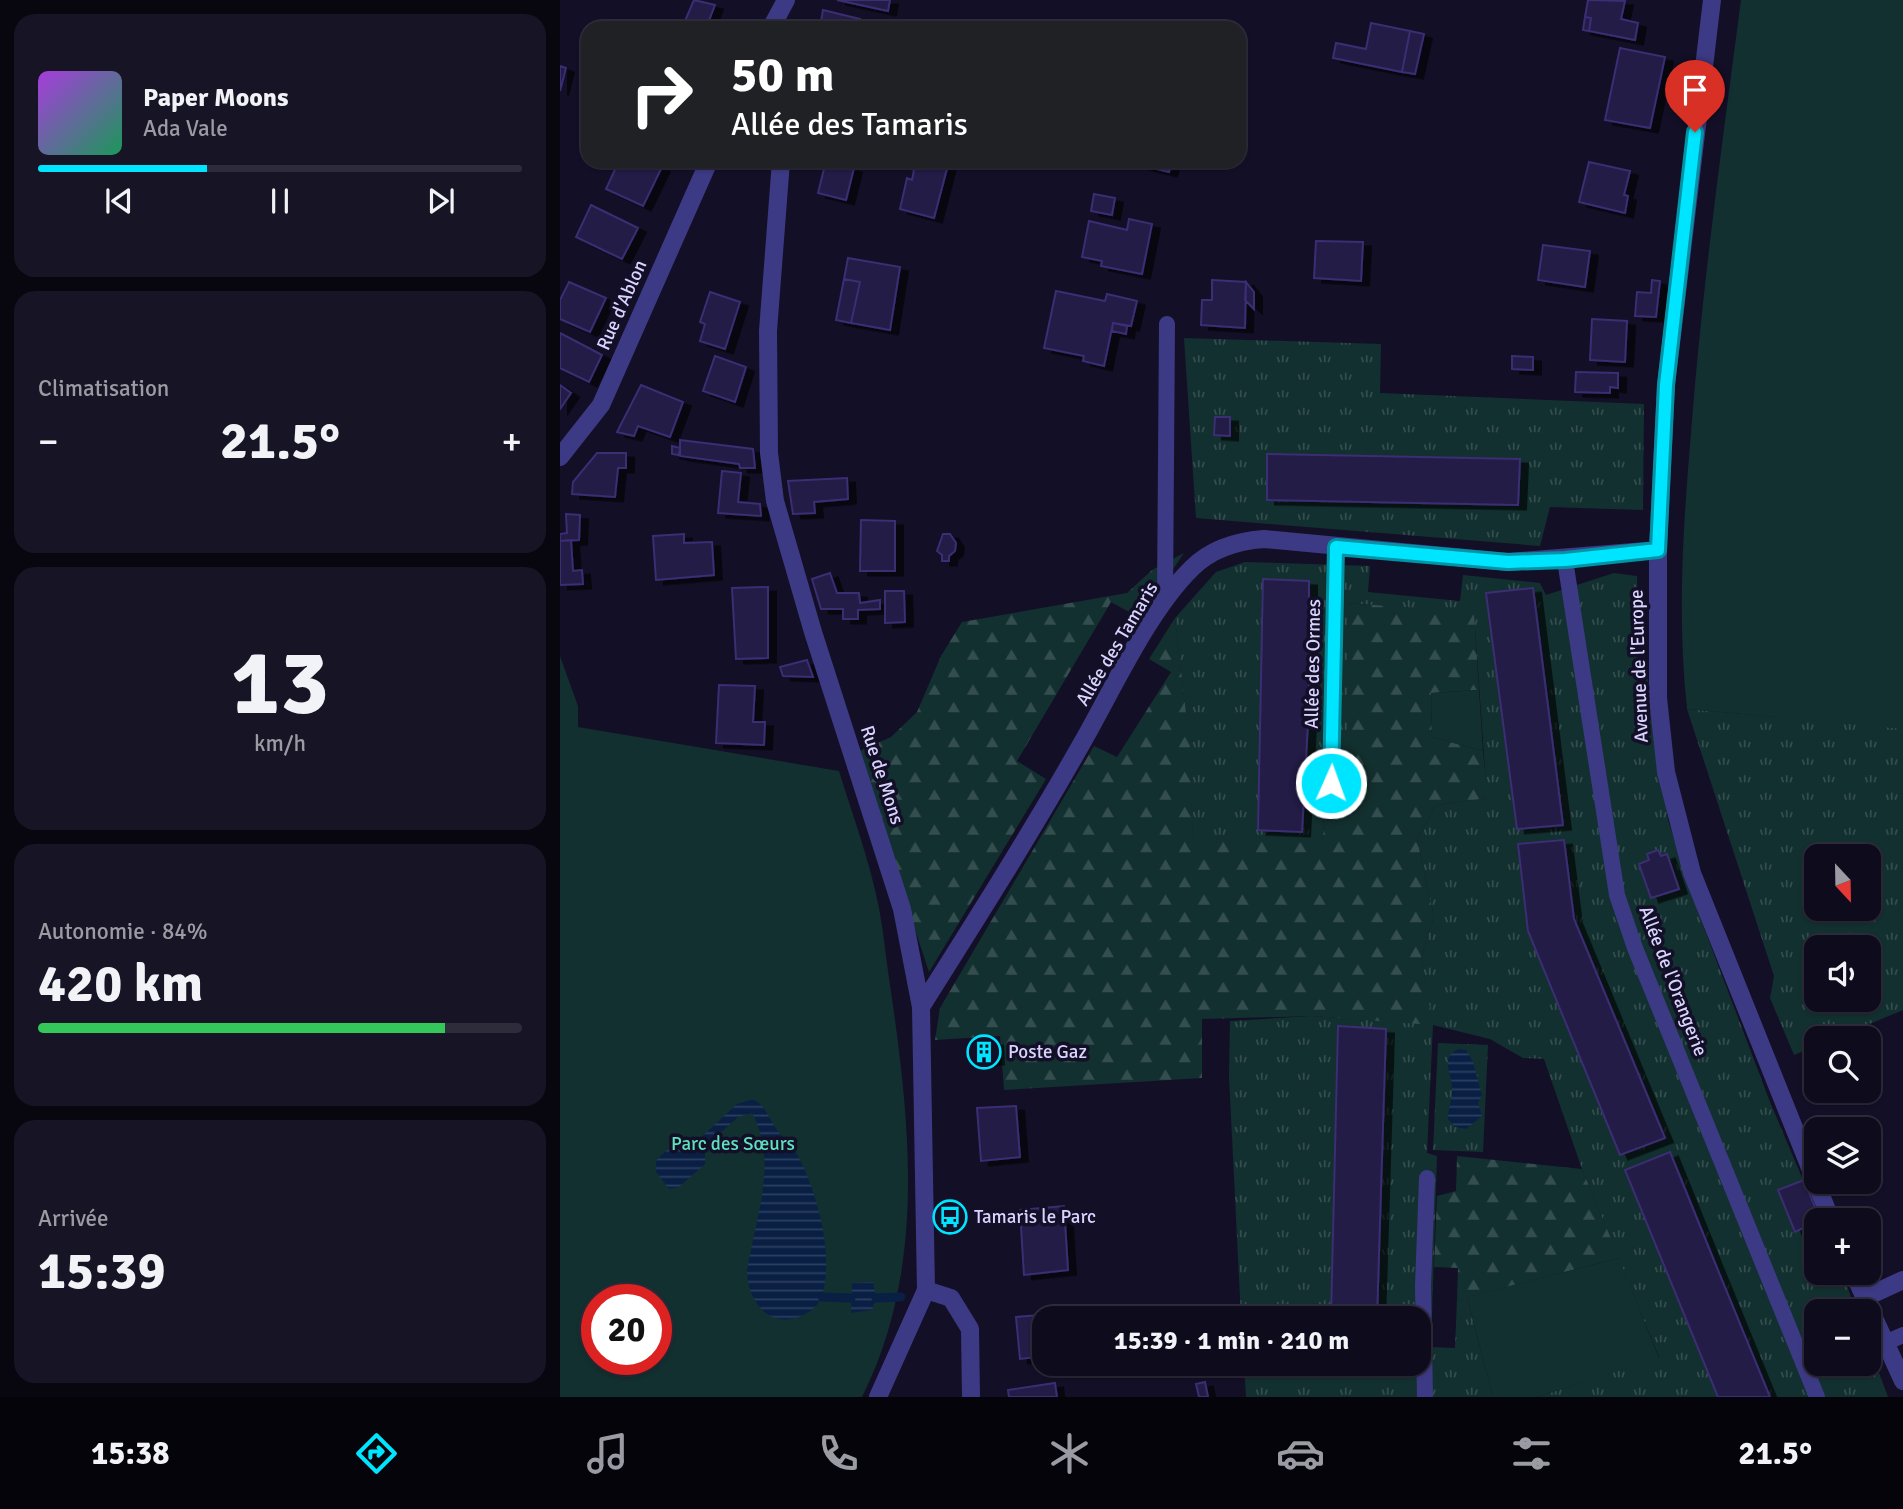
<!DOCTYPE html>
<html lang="fr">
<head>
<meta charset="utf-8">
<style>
  :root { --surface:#0e0b1c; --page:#171425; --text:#f1f3f6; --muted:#9b9ba3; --line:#2e2b3b; --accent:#00e5ff }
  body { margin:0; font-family:Signika,sans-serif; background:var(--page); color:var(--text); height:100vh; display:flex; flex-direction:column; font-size:26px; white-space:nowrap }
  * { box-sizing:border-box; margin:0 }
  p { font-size:23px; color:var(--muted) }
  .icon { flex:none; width:38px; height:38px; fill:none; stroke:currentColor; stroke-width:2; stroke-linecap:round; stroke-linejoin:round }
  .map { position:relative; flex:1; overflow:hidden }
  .sheet { display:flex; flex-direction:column; gap:14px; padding:14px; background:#08060f; width:560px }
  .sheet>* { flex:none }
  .guide { position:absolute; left:21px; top:21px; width:665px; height:147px; border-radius:21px; box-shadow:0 2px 5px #0004,0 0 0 2px var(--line); background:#202124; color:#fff; overflow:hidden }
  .needle { width:46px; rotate:158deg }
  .buttons { position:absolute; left:1244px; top:844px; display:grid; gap:14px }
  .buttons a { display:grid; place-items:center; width:77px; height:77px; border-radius:14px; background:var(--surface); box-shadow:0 2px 5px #0004,0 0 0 2px var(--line); font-size:35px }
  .speed { position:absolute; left:21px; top:1284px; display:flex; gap:14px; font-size:35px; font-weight:700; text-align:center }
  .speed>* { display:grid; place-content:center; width:91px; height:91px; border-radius:50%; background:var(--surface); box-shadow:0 2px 5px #0004,0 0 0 2px var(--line); line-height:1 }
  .speed .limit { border:10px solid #d22; background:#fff; color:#111 }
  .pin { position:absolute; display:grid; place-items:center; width:60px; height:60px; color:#fff; margin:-72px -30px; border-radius:50% 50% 50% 0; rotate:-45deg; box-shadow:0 0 7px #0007 }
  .pin .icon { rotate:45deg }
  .me { position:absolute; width:77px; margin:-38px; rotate:2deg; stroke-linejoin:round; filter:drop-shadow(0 0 5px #0008) }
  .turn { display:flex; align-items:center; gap:24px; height:147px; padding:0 35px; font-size:32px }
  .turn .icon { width:91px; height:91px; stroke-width:2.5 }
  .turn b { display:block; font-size:49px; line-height:60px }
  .big { font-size:52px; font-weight:700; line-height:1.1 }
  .sheet .tile { flex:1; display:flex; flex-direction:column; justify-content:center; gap:10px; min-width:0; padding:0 24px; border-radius:21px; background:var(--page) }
  .sheet .dial { align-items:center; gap:0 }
  .dial b { font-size:91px; line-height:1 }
  .song { display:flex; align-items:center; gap:21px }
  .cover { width:84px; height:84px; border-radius:10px; background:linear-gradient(135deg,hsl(280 70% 55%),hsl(150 70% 35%)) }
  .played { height:7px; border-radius:4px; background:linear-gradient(90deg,var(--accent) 35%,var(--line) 35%) }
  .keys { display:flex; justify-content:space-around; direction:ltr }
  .heat { display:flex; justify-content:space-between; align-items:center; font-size:38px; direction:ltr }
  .charge { height:10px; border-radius:5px; background:linear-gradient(90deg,#34c759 84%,var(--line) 0) }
  .trip { position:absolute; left:472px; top:1306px; width:399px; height:70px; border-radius:21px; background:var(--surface); box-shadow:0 2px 5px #0004,0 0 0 2px var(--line); font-weight:700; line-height:70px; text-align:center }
  .dock { display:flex; height:112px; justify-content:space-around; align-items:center; background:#06040b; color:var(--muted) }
  .dock .icon { width:49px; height:49px }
  .dock .current { color:var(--accent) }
  .dock b { font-size:32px; color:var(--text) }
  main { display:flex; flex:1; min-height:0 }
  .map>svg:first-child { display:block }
  .grass { fill:url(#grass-tufts); fill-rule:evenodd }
  .forest { fill:url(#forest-firs) }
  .green { fill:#12302f; fill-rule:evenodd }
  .water { fill:url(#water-rules) }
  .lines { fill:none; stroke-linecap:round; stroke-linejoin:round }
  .stream { stroke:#0a1f44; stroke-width:9 }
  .building { fill:#241b47; stroke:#3b2d73; stroke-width:2; filter:url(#shadow) }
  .service { stroke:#3d3a85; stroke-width:16 }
  .minor { stroke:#3d3a85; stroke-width:18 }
  .route-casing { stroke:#0095a6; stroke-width:18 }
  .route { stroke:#00e5ff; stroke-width:12 }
  .labels { text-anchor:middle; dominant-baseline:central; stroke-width:7; stroke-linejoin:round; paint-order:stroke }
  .street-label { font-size:19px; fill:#d9d4ff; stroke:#130f26 }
  .poi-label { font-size:19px; fill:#d9d4ff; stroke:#130f26; text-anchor:start }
  .park-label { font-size:19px; fill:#5fe0c0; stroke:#130f26 }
</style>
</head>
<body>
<main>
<section class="sheet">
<div class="tile">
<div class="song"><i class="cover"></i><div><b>Paper Moons</b><p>Ada Vale</p></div></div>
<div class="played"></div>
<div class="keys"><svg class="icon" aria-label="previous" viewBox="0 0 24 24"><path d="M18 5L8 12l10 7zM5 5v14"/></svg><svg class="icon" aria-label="pause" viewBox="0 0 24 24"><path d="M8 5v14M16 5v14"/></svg><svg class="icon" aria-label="next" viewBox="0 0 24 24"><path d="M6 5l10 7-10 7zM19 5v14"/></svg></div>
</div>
<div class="tile"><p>Climatisation</p>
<div class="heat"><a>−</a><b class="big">21.5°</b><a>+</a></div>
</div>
<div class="tile dial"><b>13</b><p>km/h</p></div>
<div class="tile"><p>Autonomie · 84%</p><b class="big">420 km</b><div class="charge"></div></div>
<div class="tile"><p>Arrivée</p><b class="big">15:39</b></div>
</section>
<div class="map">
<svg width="1343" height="1397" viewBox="0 0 1343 1397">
  <defs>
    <pattern id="grass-tufts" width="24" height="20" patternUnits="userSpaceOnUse" patternTransform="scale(1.75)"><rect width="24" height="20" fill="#12302f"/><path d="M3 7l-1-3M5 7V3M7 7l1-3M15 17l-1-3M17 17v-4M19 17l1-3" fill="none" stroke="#344d4e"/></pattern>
    <pattern id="forest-firs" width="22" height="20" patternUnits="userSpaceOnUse" patternTransform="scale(1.75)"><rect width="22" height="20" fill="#12302f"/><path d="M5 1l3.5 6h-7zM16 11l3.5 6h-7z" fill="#344d4e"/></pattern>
    <pattern id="water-rules" width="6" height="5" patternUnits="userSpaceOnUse" patternTransform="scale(1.75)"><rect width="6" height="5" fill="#0a1f44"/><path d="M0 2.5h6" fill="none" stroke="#2d3f60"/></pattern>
    <filter id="shadow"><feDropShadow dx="8" dy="4.5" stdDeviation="0" flood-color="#0009"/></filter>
  </defs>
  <rect width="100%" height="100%" fill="#130f26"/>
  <path class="grass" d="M624,338L821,344L820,393L1084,404L1083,510L990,507L980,546L636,518Z
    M685,562L810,566L808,592L900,601L903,575L980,583L986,595L1054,573L1077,576L1078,610L1108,820L1138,912L1210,1102L1260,1220H1256V1272H1282L1296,1311H1256V1363H1309V1346L1328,1397H977L1099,1357L1022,1169L984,1059L963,1058L930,1039L873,1025L867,1153L877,1156L871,1347L895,1348L897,1300L907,1297L933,1397H686L684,1363H859V1318H681L669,1076L670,1021L751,1016L872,1024L861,957L874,917L857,839L876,805L927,798L914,613L787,603V794L764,804L763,844L633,842L628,734L615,618L656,572Z
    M1127,709L1343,728V1010L1276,1038H1256V1046L1234,1055L1210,998L1214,976ZM1256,856H1309V908H1256ZM1256,947H1309V999H1256Z
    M878,1043L928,1045L923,1152L873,1150Z"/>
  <path class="forest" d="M624,553L580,618L551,602L457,761L486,779L369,972L297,752L331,737L357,712L381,656L402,622L567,593L592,570Z
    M787,603L914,612L919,690L871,693L872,737L923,751L928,798L876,805L857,839L874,917L861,957L873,1025L751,1016L642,1019V1078L444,1090L440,1036L375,1040L380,1008L534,746L557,757L611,672L589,659L615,618L631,756L633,841L763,843L764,804L787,794Z
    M897,1156L1022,1169L1059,1258L897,1300L898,1268L874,1267L877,1196L896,1191Z"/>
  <path class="green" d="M1181,0H1343V729L1127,709C1117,617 1123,526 1131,433C1142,288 1162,144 1181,0Z
    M0,656L18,706V727L279,771C293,816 310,862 319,908C323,929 325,950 328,971C349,1113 369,1264 302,1397H0ZM37,1300H96V1360H37Z
    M919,690L923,751L872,737L871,693Z
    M1059,1258L1099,1358L977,1397H933L907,1297Z"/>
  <path class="water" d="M899,1049L906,1050L913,1062L922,1095L918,1103L922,1116L906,1129L895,1127L888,1119C888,1109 892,1100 892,1090C893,1073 878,1058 899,1049Z
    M193,1099C206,1106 207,1115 215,1127C220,1136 230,1141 235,1151C256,1186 275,1256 262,1295C259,1305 253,1310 245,1314C211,1332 188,1303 187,1271C195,1219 219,1162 192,1113L178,1117L145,1147V1164L119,1187L109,1189L96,1172V1161C108,1147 119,1140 137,1141L177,1104Z
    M313,1282L316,1298L312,1310L291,1313L292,1283Z"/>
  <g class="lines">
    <path class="stream" d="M262,1297L291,1298
      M316,1298L341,1297"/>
  </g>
  <path class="building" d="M134,0L155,5L148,23L159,28H122Z
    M277,0H330L328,11Z
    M1028,0L1065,1L1061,19L1078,23L1075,40L1029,31L1031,18L1025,17Z
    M263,10L300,19L298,28H260Z
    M1025,17L1031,18L1029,31L1023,30Z
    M811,23L850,31L842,72L773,58L776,43L806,49Z
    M850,31L864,34L855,74L842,72Z
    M1060,48L1105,57L1090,128L1045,120Z
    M0,66L6,68L0,91Z
    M59,161H89L102,167L83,206L46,189Z
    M266,161L294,168L286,200L258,193Z
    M351,161H389L374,218L340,209L347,178L352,180L354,170L349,168Z
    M565,161H612L609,172Z
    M1029,162L1070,171L1064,195L1068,196L1065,213L1019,202Z
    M534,194L555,198L552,215L531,211Z
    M31,205L78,228L62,259L16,237Z
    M569,219L592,224L582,274L541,266L542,261L522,257L529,221L567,230Z
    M756,241L803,242L801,281L754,278Z
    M983,245L1030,251L1025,287L978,280Z
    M288,258L340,267L330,330L291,323L300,282L284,279Z
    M284,279L300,282L291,323L276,320Z
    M652,280L686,282L685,328L641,325L642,300H652Z
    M1092,280L1100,281L1096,317L1075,316L1077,292L1091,293Z
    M9,282L46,298L30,332L0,319V300Z
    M686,282L694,292V309L685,300Z
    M496,291L545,301L547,294L577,301L571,326L553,323L544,366L523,361L524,356L484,348Z
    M150,292L180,302L165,349L140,341L145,324L140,322Z
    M1032,319L1067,321L1065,362L1030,360Z
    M553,323L567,326L566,334L552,331Z
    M0,333L42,355L29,382L0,368Z
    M155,356L186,367L175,402L143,391Z
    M952,356L973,357V370L952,369Z
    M1016,372L1058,373V388L1050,387V393L1015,392Z
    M0,385L11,393L0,409Z
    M81,385L123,402L110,437L78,426L74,436L57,432Z
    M655,417H670V436L654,435Z
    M120,440L193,449L195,468H180L179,464L120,456Z
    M112,446L120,448L119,455L112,454Z
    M37,453H66V468H58L55,497L12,494L13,482Z
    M707,454L960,459L958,505L707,500Z
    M162,471L181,473L178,502L200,504L201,516L158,513Z
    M287,478L288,499L254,502L255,513L233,514L228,481Z
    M6,514L20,515L19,540L0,541V534L7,533Z
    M301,520L335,521V571H300Z
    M124,534V543L152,542L154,575L96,580L93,536Z
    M383,534H390L396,543L395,551L389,556V561H382V555L377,551Z
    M11,540L13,571L22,570L23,584L0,585V541Z
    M270,573L277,593H299L300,603L320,600V609L298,610V619H283V609H261L252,579Z
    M703,579L749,581V704L742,832L698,830Z
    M208,587V658L176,659L172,588Z
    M973,588L1003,825L957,829L926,593Z
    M325,591H344L345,622L325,623Z
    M247,660L253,677L223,676L220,667Z
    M159,685L195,686L193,722H205L204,745L156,743Z
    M1004,840L1014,919L1105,1138L1060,1155L968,931L958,844Z
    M1098,850L1101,856L1107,854L1119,889L1091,898L1079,864L1089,860L1087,854Z
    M778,1026L826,1029L817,1318H771Z
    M435,1041L436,1060L414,1061L412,1043Z
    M456,1106L460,1157L421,1161L417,1108Z
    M1110,1152L1155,1263L1210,1397H1158L1065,1170Z
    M1244,1180L1260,1220L1235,1232L1218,1190Z
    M504,1206L508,1270L464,1275L460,1210Z
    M492,1314L493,1318H485V1356L460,1359L456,1317Z
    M645,1382L648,1397H639L636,1384Z
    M495,1383L497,1397H449L448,1390Z"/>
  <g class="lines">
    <path class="service" d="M1005,560L1057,895L1075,948L1257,1397
      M605,599L607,324
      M771,783L776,547
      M1238,1139L1256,1131
      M1325,1343L1343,1335
      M865,1397L863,1286L867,1178"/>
    <path class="minor" d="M1152,0L1106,385L1098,550V698L1106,772L1132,873L1271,1220
      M211,28L226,0
      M221,161L208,331L209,453L215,501L253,632L342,909L361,1007L366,1290L318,1397
      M0,457L41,405L149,161
      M361,1007C416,920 471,833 522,743C553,689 588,611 632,568C652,548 677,541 704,539L948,562L1098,550
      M1293,1272L1343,1381
      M366,1290L391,1298L410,1329L411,1397
      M1304,1298L1343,1280"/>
  </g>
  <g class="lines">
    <defs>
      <path id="route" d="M771,783L776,547L948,562L1005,560L1098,550L1106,385L1135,132"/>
    </defs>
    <use href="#route" class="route-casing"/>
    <use href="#route" class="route"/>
  </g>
  <defs>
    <symbol id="building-ring" viewBox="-11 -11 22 22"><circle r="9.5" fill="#130f26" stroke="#00e5ff" stroke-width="1.5"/><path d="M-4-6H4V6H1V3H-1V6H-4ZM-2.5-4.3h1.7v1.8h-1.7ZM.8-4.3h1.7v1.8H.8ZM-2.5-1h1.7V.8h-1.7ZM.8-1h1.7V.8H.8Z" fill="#00e5ff"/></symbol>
    <symbol id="bus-ring" viewBox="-11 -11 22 22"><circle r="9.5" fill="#130f26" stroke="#00e5ff" stroke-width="1.5"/><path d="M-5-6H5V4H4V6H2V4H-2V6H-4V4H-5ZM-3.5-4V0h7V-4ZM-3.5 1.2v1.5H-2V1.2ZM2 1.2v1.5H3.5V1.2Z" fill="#00e5ff"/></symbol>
  </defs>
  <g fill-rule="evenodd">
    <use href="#building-ring" x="405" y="1033" width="38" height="38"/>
    <use href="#bus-ring" x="371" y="1198" width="38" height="38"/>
  </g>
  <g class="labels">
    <g class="street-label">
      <text transform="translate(62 305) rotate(-66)">Rue d'Ablon</text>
      <text transform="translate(557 644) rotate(-59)">Allée des Tamaris</text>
      <text transform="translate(753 664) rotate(-89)">Allée des Ormes</text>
      <text transform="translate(1079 666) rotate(-92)">Avenue de l'Europe</text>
      <text transform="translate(322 775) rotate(72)">Rue de Mons</text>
      <text transform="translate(1113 981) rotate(69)">Allée de l'Orangerie</text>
    </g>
    <g class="poi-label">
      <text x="448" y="1052">Poste Gaz</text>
      <text x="414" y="1217">Tamaris le Parc</text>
    </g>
    <g class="park-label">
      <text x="173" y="1144">Parc des Sœurs</text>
    </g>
  </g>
</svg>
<div class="buttons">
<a><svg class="needle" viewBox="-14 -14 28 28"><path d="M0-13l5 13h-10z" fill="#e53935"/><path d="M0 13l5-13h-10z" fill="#9b9ba3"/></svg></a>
<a><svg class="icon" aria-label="sound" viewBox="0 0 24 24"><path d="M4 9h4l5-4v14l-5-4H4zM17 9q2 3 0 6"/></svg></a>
<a><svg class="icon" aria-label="search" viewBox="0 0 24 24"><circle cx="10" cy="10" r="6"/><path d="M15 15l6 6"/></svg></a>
<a><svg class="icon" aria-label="layers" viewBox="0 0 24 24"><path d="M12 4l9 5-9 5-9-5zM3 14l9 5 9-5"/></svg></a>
<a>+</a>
<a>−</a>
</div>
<div class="speed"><div class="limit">20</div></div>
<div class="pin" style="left:1135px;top:132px;background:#d93025"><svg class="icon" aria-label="arrive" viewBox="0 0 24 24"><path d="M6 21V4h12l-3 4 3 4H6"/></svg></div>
<svg class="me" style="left:771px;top:783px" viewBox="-20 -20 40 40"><circle r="17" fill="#00e5ff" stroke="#fff" stroke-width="3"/><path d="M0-11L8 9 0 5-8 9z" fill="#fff"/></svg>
<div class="trip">15:39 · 1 min · 210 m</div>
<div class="guide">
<div class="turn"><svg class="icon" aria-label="right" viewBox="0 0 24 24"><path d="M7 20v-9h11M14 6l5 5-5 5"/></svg><div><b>50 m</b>Allée des Tamaris</div></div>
</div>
</div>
</main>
<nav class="dock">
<b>15:38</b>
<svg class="icon current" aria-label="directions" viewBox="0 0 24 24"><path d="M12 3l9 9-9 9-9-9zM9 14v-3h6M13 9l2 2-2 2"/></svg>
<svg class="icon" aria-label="music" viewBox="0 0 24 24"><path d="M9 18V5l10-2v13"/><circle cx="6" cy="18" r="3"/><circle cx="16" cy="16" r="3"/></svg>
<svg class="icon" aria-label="phone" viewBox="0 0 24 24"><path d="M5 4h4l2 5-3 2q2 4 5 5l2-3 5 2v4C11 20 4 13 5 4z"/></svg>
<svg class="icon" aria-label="climate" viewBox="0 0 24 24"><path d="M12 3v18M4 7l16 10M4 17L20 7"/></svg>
<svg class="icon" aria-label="car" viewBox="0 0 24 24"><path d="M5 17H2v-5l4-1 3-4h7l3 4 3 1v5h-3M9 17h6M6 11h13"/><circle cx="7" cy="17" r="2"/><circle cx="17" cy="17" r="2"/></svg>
<svg class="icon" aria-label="filters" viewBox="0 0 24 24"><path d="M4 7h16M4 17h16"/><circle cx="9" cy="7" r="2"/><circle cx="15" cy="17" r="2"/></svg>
<b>21.5°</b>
</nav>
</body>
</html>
